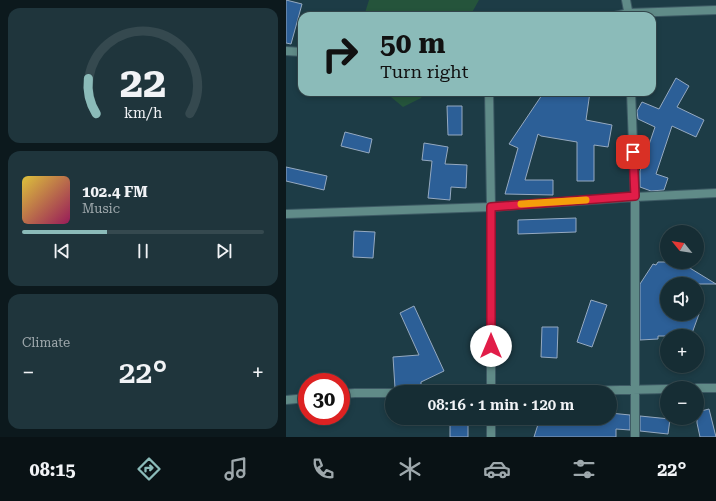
<!DOCTYPE html>
<html lang="en">
<head>
<meta charset="utf-8">
<style>
  :root { --surface:#162d34; --page:#1f353c; --text:#f1f3f6; --muted:#9ea8ac; --line:#35494f; --accent:#8bbbb9 }
  body { margin:0; font-family:"Roboto Serif",serif; background:var(--page); color:var(--text); height:100vh; display:flex; flex-direction:column; font-size:15px; white-space:nowrap }
  * { box-sizing:border-box; margin:0 }
  p { font-size:13px; color:var(--muted) }
  .icon { flex:none; width:22px; height:22px; fill:none; stroke:currentColor; stroke-width:2; stroke-linecap:round; stroke-linejoin:round }
  .map { position:relative; flex:1; overflow:hidden }
  .drawer { display:flex; flex-direction:column; gap:8px; padding:8px; background:#0c191d; width:286px }
  .drawer>* { flex:none }
  .banner { position:absolute; left:12px; top:12px; width:358px; height:84px; border-radius:12px; box-shadow:0 2px 6px #0003,0 0 0 1px var(--line); background:#8bbbb9; color:#111; overflow:hidden }
  .needle { width:26px; rotate:300deg }
  .controls { position:absolute; left:374px; top:225px; display:grid; gap:8px }
  .controls a { display:grid; place-items:center; width:44px; height:44px; border-radius:50%; background:var(--surface); box-shadow:0 2px 6px #0003,0 0 0 1px var(--line); font-size:20px }
  .speed { position:absolute; left:12px; top:373px; display:flex; gap:8px; font-size:20px; font-weight:700; text-align:center }
  .speed>* { display:grid; place-content:center; width:52px; height:52px; border-radius:50%; background:var(--surface); box-shadow:0 2px 6px #0003,0 0 0 1px var(--line); line-height:1 }
  .speed .limit { border:6px solid #d22; background:#fff; color:#111 }
  .pin { position:absolute; display:grid; place-items:center; width:34px; height:34px; color:#fff; margin:-17px; border-radius:8px; box-shadow:0 2px 6px #0006 }
  .me { position:absolute; width:44px; margin:-22px; rotate:0deg; stroke-linejoin:round; filter:drop-shadow(0 0 3px #0008) }
  .turn { display:flex; align-items:center; gap:14px; height:84px; padding:0 16px; font-size:18px }
  .turn .icon { width:52px; height:52px; stroke-width:2.5 }
  .turn b { display:block; font-size:28px; line-height:34px }
  .big { font-size:30px; font-weight:600; line-height:1.1 }
  .drawer .widget { flex:1; display:flex; flex-direction:column; justify-content:center; gap:6px; min-width:0; padding:0 14px; border-radius:12px; background:var(--page) }
  .drawer .dial { align-items:center; gap:0 }
  .dial svg { height:104px; overflow:visible; fill:none; stroke:var(--line); stroke-width:7; stroke-linecap:round; text-anchor:middle }
  .dial text { fill:var(--text); stroke:none }
  .song { display:flex; align-items:center; gap:12px }
  .cover { width:48px; height:48px; border-radius:6px; background:linear-gradient(135deg,hsl(50 70% 55%),hsl(330 70% 35%)) }
  .played { height:4px; border-radius:2px; background:linear-gradient(90deg,var(--accent) 35%,var(--line) 35%) }
  .keys { display:flex; justify-content:space-around; direction:ltr }
  .heat { display:flex; justify-content:space-between; align-items:center; font-size:22px; direction:ltr }
  .trip { position:absolute; left:99px; top:385px; width:232px; height:40px; border-radius:20px; background:var(--surface); box-shadow:0 2px 6px #0003,0 0 0 1px var(--line); font-weight:600; line-height:40px; text-align:center }
  .menu { display:flex; height:64px; justify-content:space-around; align-items:center; background:#091215; color:var(--muted) }
  .menu .icon { width:28px; height:28px }
  .menu .selected { color:var(--accent) }
  .menu b { font-size:18px; color:var(--text) }
  main { display:flex; flex:1; min-height:0 }
  .map>svg:first-child { display:block }
  .green { fill:#25543b }
  .building { fill:#2c5f97; stroke:#95a9c0 }
  .lines { fill:none; stroke-linecap:round; stroke-linejoin:round }
  .minor-casing { stroke:#3d5a64; stroke-width:10 }
  .minor { stroke:#608b88; stroke-width:8 }
  .route-casing { stroke:#92132f; stroke-width:10 }
  .route { stroke:#e11d48; stroke-width:7 }
  .slow { stroke:#f59e0b; stroke-width:7 }
</style>
</head>
<body>
<main>
<section class="drawer">
<div class="widget dial"><svg viewBox="0 0 100 80">
<path d="M14 69A42 42 0 1 1 86 69"/>
<path d="M14 69A42 42 0 0 1 8 42" stroke="#8bbbb9"/>
<text x="50" y="56" font-size="32" font-weight="700">22</text>
<text x="50" y="72" font-size="11">km/h</text>
</svg></div>
<div class="widget">
<div class="song"><i class="cover"></i><div><b>102.4 FM</b><p>Music</p></div></div>
<div class="played"></div>
<div class="keys"><svg class="icon" aria-label="previous" viewBox="0 0 24 24"><path d="M18 5L8 12l10 7zM5 5v14"/></svg><svg class="icon" aria-label="pause" viewBox="0 0 24 24"><path d="M8 5v14M16 5v14"/></svg><svg class="icon" aria-label="next" viewBox="0 0 24 24"><path d="M6 5l10 7-10 7zM19 5v14"/></svg></div>
</div>
<div class="widget"><p>Climate</p>
<div class="heat"><a>−</a><b class="big">22°</b><a>+</a></div>
</div>
</section>
<div class="map">
<svg width="430" height="437" viewBox="0 0 430 437">
  <rect width="100%" height="100%" fill="#1d3c46"/>
  <path class="green" d="M83,0H193L184,16H78Z
    M99,92H139L135,98L117,107Z"/>
  <path class="building" d="M0,0L16,4L5,44L0,43Z
    M390,78L403,86L391,107L418,120L410,137L386,126L370,174L382,178L378,190L365,191L354,187V171L369,127L352,119L351,111L356,102L373,109Z
    M258,92H304L300,120L326,125L322,147L308,145V181H291V142L255,136L252,134L239,180H267V195L219,194L232,148L223,144Z
    M161,106H176V135H162Z
    M59,132L86,139L83,153L55,146Z
    M138,143L162,147L159,164L181,165L180,188L165,187L164,200L142,198L146,161L136,160Z
    M0,167L41,176L38,190L0,181Z
    M290,218V232L232,234V220Z
    M68,231L89,232L87,258L67,257Z
    M372,262H394L430,284H381V314H413L405,336H372V339L354,340V284L367,264L370,265Z
    M305,300L321,305L306,347L291,342Z
    M128,306L158,371L135,382V386L109,388L107,357L133,355L114,313Z
    M256,327H272L271,358L255,357Z
    M423,409L430,437H414L411,423V412Z
    M324,413L344,415V430L330,429V437H248L254,418H324Z
    M354,416L384,419L382,434L354,431Z
    M164,418H182V437H164Z"/>
  <g class="lines">
    <defs>
      <path id="minor" d="M340,0L343,16
        M329,16L343,13L430,10
        M0,51L16,52
        M203,92L205,207V392
        M345,92L349,197V437
        M0,214L205,207L349,197L430,193
        M411,388H430
        M243,392L381,389
        M55,394L69,393H106
        M0,400L21,398
        M205,418V437"/>
    </defs>
    <use href="#minor" class="minor-casing"/>
    <use href="#minor" class="minor"/>
  </g>
  <g class="lines">
    <defs>
      <path id="route" d="M205,346V207L349,196L347,152"/>
    </defs>
    <use href="#route" class="route-casing"/>
    <use href="#route" class="route"/>
    <path class="slow" d="M235,204L300,200"/>
  </g>
</svg>
<div class="controls">
<a><svg class="needle" viewBox="-14 -14 28 28"><path d="M0-13l5 13h-10z" fill="#e53935"/><path d="M0 13l5-13h-10z" fill="#9ea8ac"/></svg></a>
<a><svg class="icon" aria-label="sound" viewBox="0 0 24 24"><path d="M4 9h4l5-4v14l-5-4H4zM17 9q2 3 0 6"/></svg></a>
<a>+</a>
<a>−</a>
</div>
<div class="speed"><div class="limit">30</div></div>
<div class="pin" style="left:347px;top:152px;background:#d93025"><svg class="icon" aria-label="arrive" viewBox="0 0 24 24"><path d="M6 21V4h12l-3 4 3 4H6"/></svg></div>
<svg class="me" style="left:205px;top:346px" viewBox="-20 -20 40 40"><circle r="19" fill="#fff"/><path d="M0-13L10 11 0 6-10 11z" fill="#e11d48"/></svg>
<div class="trip">08:16 · 1 min · 120 m</div>
<div class="banner">
<div class="turn"><svg class="icon" aria-label="right" viewBox="0 0 24 24"><path d="M7 20v-9h11M14 6l5 5-5 5"/></svg><div><b>50 m</b>Turn right</div></div>
</div>
</div>
</main>
<nav class="menu">
<b>08:15</b>
<svg class="icon selected" aria-label="directions" viewBox="0 0 24 24"><path d="M12 3l9 9-9 9-9-9zM9 14v-3h6M13 9l2 2-2 2"/></svg>
<svg class="icon" aria-label="music" viewBox="0 0 24 24"><path d="M9 18V5l10-2v13"/><circle cx="6" cy="18" r="3"/><circle cx="16" cy="16" r="3"/></svg>
<svg class="icon" aria-label="phone" viewBox="0 0 24 24"><path d="M5 4h4l2 5-3 2q2 4 5 5l2-3 5 2v4C11 20 4 13 5 4z"/></svg>
<svg class="icon" aria-label="climate" viewBox="0 0 24 24"><path d="M12 3v18M4 7l16 10M4 17L20 7"/></svg>
<svg class="icon" aria-label="car" viewBox="0 0 24 24"><path d="M5 17H2v-5l4-1 3-4h7l3 4 3 1v5h-3M9 17h6M6 11h13"/><circle cx="7" cy="17" r="2"/><circle cx="17" cy="17" r="2"/></svg>
<svg class="icon" aria-label="filters" viewBox="0 0 24 24"><path d="M4 7h16M4 17h16"/><circle cx="9" cy="7" r="2"/><circle cx="15" cy="17" r="2"/></svg>
<b>22°</b>
</nav>
</body>
</html>
